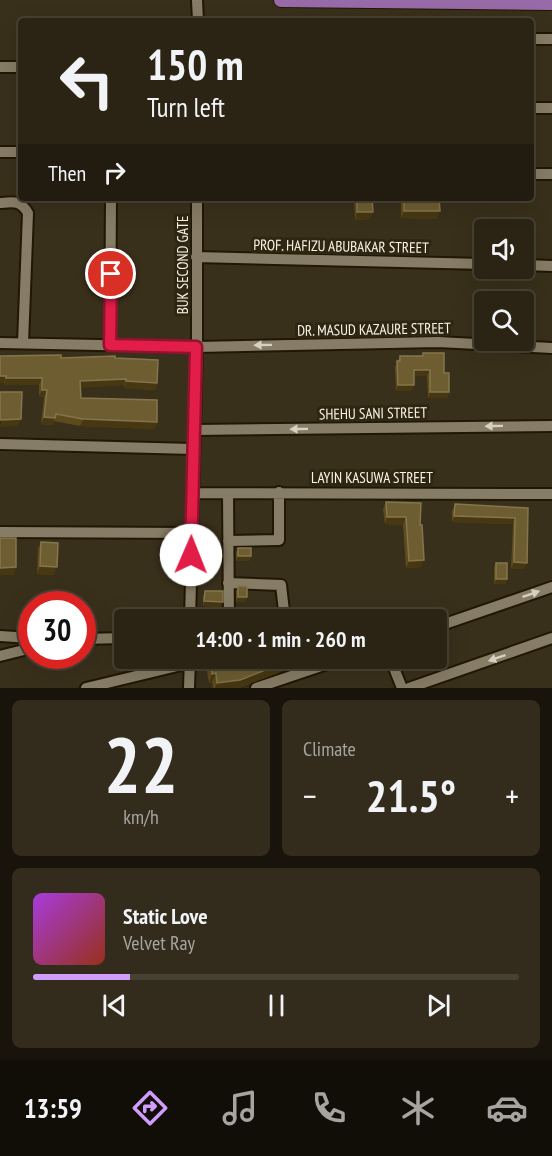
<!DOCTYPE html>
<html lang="en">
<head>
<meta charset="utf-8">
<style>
  :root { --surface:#2b2414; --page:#332c1d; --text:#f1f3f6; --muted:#a6a4a0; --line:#474134; --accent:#d29cfd }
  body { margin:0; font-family:"PT Sans Narrow",sans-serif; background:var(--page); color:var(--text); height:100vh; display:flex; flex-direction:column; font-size:22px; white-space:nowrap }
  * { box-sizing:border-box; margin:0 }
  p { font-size:20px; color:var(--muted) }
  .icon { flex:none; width:33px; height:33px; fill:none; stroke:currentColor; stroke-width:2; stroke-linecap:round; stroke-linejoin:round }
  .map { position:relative; height:688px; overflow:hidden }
  .drawer { display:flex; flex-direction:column; gap:12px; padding:12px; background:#18140b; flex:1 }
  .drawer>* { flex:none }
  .hud { position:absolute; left:18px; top:18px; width:516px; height:183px; border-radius:6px; box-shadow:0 6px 24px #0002,0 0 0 2px var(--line); background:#2b2414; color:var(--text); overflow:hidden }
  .tools { position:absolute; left:474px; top:219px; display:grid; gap:12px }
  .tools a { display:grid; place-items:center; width:60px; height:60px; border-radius:6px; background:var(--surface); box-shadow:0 6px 24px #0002,0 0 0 2px var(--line); font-size:30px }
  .speed { position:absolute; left:18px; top:591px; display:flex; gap:12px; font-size:30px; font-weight:700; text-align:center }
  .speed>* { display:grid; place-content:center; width:78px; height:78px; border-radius:50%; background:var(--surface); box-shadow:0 6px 24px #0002,0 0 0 2px var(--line); line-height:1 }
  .speed .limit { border:9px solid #d22; background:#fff; color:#111 }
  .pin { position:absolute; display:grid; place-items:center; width:51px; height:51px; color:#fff; margin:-26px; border:3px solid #fff; border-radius:50%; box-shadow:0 2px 6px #0007 }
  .me { position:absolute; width:66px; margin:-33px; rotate:1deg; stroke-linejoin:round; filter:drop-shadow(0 0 4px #0008) }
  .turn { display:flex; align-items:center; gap:21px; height:126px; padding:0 30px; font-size:27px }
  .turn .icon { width:78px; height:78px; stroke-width:2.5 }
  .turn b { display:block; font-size:42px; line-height:51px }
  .then { display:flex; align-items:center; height:57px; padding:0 30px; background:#0003; gap:12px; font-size:22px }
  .big { font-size:45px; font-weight:700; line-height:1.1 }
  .drawer .card { flex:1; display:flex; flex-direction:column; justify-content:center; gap:9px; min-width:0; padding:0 21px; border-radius:9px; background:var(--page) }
  .drawer .dial { align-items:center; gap:0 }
  .dial b { font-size:78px; line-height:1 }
  .song { display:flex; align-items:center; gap:18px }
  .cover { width:72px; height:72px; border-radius:9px; background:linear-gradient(135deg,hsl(280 70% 55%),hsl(10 70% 35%)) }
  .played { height:6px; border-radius:3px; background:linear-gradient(90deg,var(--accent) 20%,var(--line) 20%) }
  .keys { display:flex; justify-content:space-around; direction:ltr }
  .heat { display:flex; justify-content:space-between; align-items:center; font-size:33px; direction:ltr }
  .drawer .tiles { flex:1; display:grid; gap:12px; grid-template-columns:1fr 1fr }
  .card:last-child { grid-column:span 2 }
  .trip { position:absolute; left:114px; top:609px; width:333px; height:60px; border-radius:6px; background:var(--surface); box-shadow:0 6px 24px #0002,0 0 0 2px var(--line); font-weight:700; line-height:60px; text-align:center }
  .tabs { display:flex; height:96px; justify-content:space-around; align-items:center; background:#110e08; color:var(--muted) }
  .tabs .icon { width:42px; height:42px }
  .tabs .current { color:var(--accent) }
  .tabs b { font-size:27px; color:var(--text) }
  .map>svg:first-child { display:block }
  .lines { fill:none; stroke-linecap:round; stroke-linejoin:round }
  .minor-casing { stroke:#201804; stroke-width:14 }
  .major-casing { stroke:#201804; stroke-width:16 }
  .minor { stroke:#877c65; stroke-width:10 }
  .major { stroke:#986ba8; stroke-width:14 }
  .wall { fill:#5d4b1b }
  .shaded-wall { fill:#473812 }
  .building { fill:#6e5d31; stroke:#84754e; stroke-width:1.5 }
  .oneway { fill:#d8d0c1 }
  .route-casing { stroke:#92132f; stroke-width:15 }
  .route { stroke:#e11d48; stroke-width:10 }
  .labels { text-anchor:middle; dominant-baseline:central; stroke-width:6; stroke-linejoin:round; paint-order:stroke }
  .street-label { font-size:15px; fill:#faf4e8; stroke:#2f2611 }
</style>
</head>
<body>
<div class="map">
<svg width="552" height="688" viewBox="0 0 552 688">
  <rect width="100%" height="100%" fill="#39301b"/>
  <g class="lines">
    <defs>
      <path id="minor" d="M197,0L198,21
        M531,39H552
        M0,67H21
        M531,108H552
        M0,152H21
        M531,174H552
        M0,203C14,202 20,200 28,213L23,343
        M196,257L484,264
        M524,265L552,266
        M0,343L197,347L438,342L552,348
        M110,345L111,198
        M194,430L552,426
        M0,444L193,449
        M192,493L552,494
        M228,494L229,620
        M0,532L191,533
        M228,541L279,540V492
        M228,583L281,585L285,620
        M190,620L197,347V198
        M436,627L552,587
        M0,636L32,638
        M82,639L124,638
        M0,656L32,648
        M390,658L402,688
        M86,688L190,663
        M189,688L190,658
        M256,688L345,658
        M409,688L552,638"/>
      <path id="major" d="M281,0L552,3"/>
    </defs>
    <use href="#minor" class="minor-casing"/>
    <use href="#major" class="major-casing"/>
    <use href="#minor" class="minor"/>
    <use href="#major" class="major"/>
  </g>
  <path class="wall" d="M354,198H372L370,219L355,220Z
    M401,198H439L437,219L401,218Z
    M423,353L444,373L449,392L447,398H428L427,376H414L412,391H396L395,367L400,356H422Z
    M0,356L61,358H115L157,383L155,390L124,388V385L81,387V398L157,422L154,429L80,426L54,421L53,425L41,424L44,397L39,396V385H4V383H0Z
    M386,502L420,525L421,567L406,568L403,525L385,524L383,509Z
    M455,504L528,508L524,569H511L513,524L452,522V511Z
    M41,542L54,575L37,574L38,549Z
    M238,548L251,556L249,561H236V553Z
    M496,563L507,579L505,584H494V568Z
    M238,586L245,602H236V591Z
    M205,591L221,607L203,606V596Z
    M218,658H252L254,664L262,661L261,658H279L281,664L278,673L238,688H213L212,682L209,683L207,671L211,662L217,661Z"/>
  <path class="shaded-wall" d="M404,211H440L437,219L401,218Z
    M357,212H373L370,219L355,220Z
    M414,370H430L427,376H412Z
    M0,376H6L4,383H0Z
    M6,378H42L39,385H4Z
    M126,379L124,385L78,388L80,381Z
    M126,381L157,383L155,390L124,388Z
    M398,385H414L412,391H396Z
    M42,390H47L44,397L39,396Z
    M430,392H449L447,398H428Z
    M44,417L55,418L53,425L41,424Z
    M21,419L18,426L0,427L2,420Z
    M83,419L157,422L154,429L80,426Z
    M454,516L515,518L513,524L452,522Z
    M387,517H406L403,525L385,524Z
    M238,556H251L249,561H236Z
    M424,560L421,567L406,568L409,561Z
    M514,562L527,563L524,569H511Z
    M40,566L57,567L54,575L37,574Z
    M16,567L14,575H0V568Z
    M496,579H507L505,584H494Z
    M238,597H247L245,602H236Z
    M204,601L223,602L221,607L203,606Z
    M281,664L278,673L238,688H215L217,683Z
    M216,673L212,682L209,683L212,674Z"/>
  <path class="building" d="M357,198H372L373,212H357Z
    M404,198H439L440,211H404Z
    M423,353H444V373H449V392H430V370H414V385H398L397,361H400V356H423Z
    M61,355V358L115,356V358L158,360L157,383L126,381V379L80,381L81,398L157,400V422L83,419L56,414L55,418L44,417L47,390H42V378H6V376H0V356Z
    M0,392H22L21,419L0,420Z
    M386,502L421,503L420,525H422L424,560L409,561L406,517H387Z
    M455,504L528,508L527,563L514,562L515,518L454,516Z
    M0,538H16V567L0,568Z
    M41,542L58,543L57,567L40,566Z
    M238,548H251V556H238Z
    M496,563H507V579H496Z
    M238,586H247V597H238Z
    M205,591H223V602L204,601Z
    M219,658H252L254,664L268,660V658H279L281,664L240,680L217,683L216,673L212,674L211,662L219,661Z"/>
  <defs><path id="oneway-solid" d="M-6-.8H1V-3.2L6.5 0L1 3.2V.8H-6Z" transform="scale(1.5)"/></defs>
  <g class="oneway">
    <use href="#oneway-solid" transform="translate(263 345) rotate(179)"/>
    <use href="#oneway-solid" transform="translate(494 426) rotate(179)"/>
    <use href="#oneway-solid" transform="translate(299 429) rotate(179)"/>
    <use href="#oneway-solid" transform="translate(531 594) rotate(-19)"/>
    <use href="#oneway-solid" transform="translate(497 658) rotate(161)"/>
  </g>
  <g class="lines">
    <defs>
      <path id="route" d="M111,274L110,345L196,347L191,555"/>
    </defs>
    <use href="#route" class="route-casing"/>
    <use href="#route" class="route"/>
  </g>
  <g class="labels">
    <g class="street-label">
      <text transform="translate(341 246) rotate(1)">PROF. HAFIZU ABUBAKAR STREET</text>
      <text transform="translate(182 265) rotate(-90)">BUK SECOND GATE</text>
      <text transform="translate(374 329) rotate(-1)">DR. MASUD KAZAURE STREET</text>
      <text transform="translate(373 413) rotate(-1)">SHEHU SANI STREET</text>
      <text x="372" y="477">LAYIN KASUWA STREET</text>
    </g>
  </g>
</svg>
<div class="tools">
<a><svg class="icon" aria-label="sound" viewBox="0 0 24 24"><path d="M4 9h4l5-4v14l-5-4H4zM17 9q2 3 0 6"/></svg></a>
<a><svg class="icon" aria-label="search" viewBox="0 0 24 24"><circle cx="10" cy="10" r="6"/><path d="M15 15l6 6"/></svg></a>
</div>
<div class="speed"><div class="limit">30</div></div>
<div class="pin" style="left:111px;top:274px;background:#d93025"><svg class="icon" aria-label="arrive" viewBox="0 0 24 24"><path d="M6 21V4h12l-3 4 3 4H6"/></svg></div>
<svg class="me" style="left:191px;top:555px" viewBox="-20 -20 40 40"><circle r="19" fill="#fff"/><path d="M0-13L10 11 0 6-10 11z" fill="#e11d48"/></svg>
<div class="trip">14:00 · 1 min · 260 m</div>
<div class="hud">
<div class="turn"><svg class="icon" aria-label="left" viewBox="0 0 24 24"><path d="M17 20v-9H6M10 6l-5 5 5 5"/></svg><div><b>150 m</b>Turn left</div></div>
<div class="then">Then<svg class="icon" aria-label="right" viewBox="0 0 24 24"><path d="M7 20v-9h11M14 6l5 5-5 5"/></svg></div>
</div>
</div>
<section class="drawer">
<div class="tiles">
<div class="card dial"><b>22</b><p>km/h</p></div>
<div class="card"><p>Climate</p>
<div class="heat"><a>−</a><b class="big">21.5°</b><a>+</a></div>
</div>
<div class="card">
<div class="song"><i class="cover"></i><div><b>Static Love</b><p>Velvet Ray</p></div></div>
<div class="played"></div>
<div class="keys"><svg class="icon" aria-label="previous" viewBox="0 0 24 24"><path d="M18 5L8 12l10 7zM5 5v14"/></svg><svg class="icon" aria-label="pause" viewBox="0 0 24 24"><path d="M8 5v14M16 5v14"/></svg><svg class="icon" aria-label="next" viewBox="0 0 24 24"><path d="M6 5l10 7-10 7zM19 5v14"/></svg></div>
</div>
</div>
</section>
<nav class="tabs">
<b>13:59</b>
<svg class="icon current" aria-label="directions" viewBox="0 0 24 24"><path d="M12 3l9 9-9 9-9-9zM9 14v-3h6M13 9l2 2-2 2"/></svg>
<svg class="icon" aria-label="music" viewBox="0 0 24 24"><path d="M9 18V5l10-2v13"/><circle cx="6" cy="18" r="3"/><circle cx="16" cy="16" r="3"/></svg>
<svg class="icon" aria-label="phone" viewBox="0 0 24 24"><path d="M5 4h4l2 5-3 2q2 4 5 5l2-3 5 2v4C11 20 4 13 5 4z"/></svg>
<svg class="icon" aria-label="climate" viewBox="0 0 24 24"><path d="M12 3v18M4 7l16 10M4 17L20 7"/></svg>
<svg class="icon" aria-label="car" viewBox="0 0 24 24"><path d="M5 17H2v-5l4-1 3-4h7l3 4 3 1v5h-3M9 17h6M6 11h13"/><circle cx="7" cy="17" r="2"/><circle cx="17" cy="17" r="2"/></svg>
</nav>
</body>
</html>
